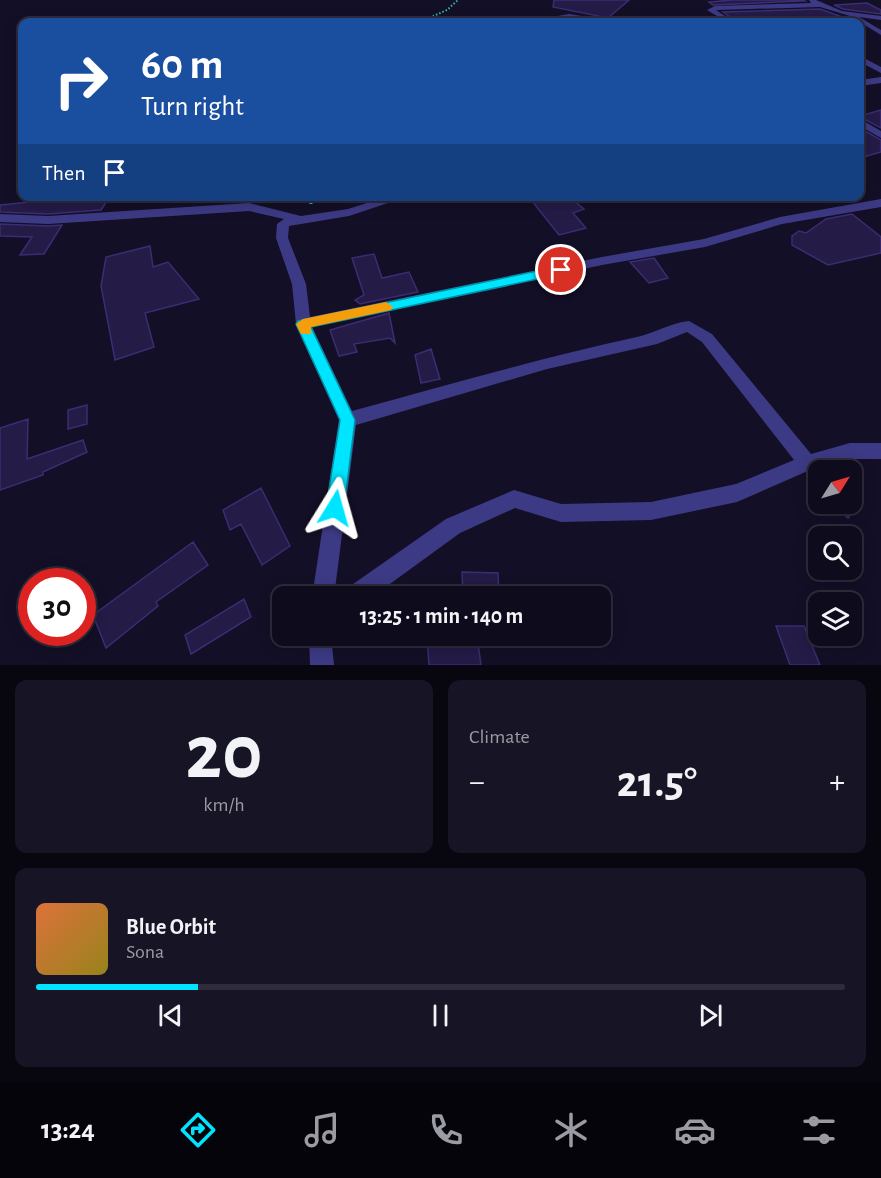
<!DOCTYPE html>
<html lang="en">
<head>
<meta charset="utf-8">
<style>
  :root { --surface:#0e0b1c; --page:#171425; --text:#f1f3f6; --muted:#9b9ba3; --line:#2e2b3b; --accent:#00e5ff }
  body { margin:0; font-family:"Alegreya Sans",sans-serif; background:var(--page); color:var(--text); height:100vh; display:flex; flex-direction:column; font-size:22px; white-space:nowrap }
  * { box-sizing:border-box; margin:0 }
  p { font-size:20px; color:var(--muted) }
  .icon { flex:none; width:33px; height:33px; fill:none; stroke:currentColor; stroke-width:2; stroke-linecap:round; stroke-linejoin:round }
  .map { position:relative; height:665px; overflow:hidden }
  .panel { display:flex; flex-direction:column; gap:15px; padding:15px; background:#08060f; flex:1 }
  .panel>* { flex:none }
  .hud { position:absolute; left:18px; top:18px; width:846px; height:183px; border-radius:12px; box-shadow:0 3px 15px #0003,0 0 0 2px var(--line); background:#1a4fa0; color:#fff; overflow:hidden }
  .needle { width:39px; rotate:53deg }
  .controls { position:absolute; left:808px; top:460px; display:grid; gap:12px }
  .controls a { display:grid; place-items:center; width:54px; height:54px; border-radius:12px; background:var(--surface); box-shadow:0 3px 15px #0003,0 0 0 2px var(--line); font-size:30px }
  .speed { position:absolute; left:18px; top:568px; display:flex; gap:12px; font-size:30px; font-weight:700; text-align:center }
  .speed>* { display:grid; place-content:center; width:78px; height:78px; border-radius:50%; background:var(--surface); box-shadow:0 3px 15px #0003,0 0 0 2px var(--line); line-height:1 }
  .speed .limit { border:9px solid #d22; background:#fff; color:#111 }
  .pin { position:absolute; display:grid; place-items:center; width:51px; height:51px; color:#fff; margin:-26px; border:3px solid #fff; border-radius:50%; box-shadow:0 2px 6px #0007 }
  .me { position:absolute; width:66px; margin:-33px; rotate:8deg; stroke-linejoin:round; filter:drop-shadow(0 0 4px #0008) }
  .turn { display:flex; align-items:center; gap:21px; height:126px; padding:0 24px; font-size:27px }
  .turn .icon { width:78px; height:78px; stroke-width:2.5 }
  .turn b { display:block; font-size:42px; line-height:51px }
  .then { display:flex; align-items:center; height:57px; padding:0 24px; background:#0003; gap:12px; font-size:22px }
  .big { font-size:45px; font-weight:700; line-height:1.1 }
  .panel .tile { flex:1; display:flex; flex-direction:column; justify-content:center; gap:9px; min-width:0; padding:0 21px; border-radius:12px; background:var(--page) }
  .panel .dial { align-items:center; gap:0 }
  .dial b { font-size:78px; line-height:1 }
  .song { display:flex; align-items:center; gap:18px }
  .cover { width:72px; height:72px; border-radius:9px; background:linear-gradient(135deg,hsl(20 70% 55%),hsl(50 70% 35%)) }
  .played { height:6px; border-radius:3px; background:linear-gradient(90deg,var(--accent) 20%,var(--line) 20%) }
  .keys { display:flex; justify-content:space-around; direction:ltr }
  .heat { display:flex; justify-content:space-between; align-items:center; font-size:33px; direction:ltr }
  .panel .tiles { flex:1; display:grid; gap:15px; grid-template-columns:1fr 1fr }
  .tile:last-child { grid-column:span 2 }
  .trip { position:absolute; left:272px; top:586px; width:339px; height:60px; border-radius:12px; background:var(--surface); box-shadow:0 3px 15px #0003,0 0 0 2px var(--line); font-weight:700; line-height:60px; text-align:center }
  .tab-bar { display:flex; height:96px; justify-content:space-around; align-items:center; background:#06040b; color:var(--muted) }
  .tab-bar .icon { width:42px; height:42px }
  .tab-bar .selected { color:var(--accent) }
  .tab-bar b { font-size:27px; color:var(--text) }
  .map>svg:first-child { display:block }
  .building { fill:#241b47; stroke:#3b2d73; stroke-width:1.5 }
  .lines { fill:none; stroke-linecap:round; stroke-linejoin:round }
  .path-far1 { stroke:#2fb8b0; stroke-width:2; stroke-dasharray:1.5 2; stroke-linecap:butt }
  .path { stroke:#2fb8b0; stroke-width:3; stroke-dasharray:2 4; stroke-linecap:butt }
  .minor { fill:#3d3a85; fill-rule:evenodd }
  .route { fill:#00e5ff; stroke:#0095a6; stroke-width:1.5 }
  .slow { fill:#f59e0b }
</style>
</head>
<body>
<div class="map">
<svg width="881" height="665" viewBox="0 0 881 665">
  <rect width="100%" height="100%" fill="#130f26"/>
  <path class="building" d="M554,0H629L608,18L553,7Z
    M732,0H803L805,1L713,5L709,2Z
    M867,3L881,10V14L843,9L834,5Z
    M820,9L856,22H737L723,12Z
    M881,110V128L860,117V116Z
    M860,128L881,140V152L860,158Z
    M87,196H110L101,210L48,214L0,212V205Z
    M528,196H568L584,209L573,213L586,228L559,235Z
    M852,214L881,237V253L828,265L792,245V236L799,231L806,233L826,219Z
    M0,224L48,226L62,225L44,254L20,255L32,237L0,236Z
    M150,246L153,267L168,262L199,299L145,313L154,347L115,360L101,286L106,257Z
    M374,254L382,278L409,272L418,292L360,304L355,300L364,295L352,258Z
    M654,258L668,278L649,283L630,262Z
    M389,313L395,343L390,338L354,344L357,352L339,356L330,330Z
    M431,349L440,379L421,383L415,355Z
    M87,405V424L68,429V410Z
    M28,419L27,459L83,440L87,452L43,472V475L0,490V428Z
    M261,488L290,546L262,565L241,524L230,530L223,510Z
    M852,495L861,502L848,518L830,504H852Z
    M193,542L208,565L156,602L158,606L106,648L93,615Z
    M462,572L498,573L499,597H463Z
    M244,599L251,617L191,654L185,635Z
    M776,626H804L820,665H790Z
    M427,636H477L481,665H429Z"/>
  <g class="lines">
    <path class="path-far1" d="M420,22L447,10L458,0"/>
    <path class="path" d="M311,196V206"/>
    <path class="minor" d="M809,0H816L842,11L881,16V20L859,17L881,30V35L850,16L820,7L716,10L734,22H727L707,10L715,6L811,3Z
      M569,14L608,20L612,22L569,19L545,22L552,17Z
      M860,56L881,67V73L860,62Z
      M881,77V83L860,86V80Z
      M860,119L881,131V138L860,126Z
      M389,196H409L349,216L289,226L288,238L306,284L310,317L602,257L704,239L780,217L881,199V207L782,224L705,247L602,265L312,327L352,411C447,385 541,358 637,337C655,333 670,323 689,321L712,334L811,454L850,443H881V459H850L810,470L737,502L651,520L561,522L515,508L460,533L372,597H343L346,589L446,519L514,490L561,504L651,502L736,484L794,460L702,342L687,332L657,344L547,369L356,425L334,597H312L339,420L296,324L292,284L276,238L277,224L284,219L249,211L48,224L0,222V214L48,216L249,203L301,216L348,209Z
      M309,636H331L334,665H310Z"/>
  </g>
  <path class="route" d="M561,266L566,268V273L311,327L355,420L344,508L341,514L335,517L329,514L326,508L340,420L296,324L298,321Z"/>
  <path class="slow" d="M386,302L393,307L391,310L311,327V334H301L296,324L303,319Z"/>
</svg>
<div class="controls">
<a><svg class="needle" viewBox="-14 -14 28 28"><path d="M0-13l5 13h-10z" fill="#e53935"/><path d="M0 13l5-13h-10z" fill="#9b9ba3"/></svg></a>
<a><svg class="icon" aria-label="search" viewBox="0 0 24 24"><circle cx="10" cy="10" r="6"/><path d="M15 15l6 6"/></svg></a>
<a><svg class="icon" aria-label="layers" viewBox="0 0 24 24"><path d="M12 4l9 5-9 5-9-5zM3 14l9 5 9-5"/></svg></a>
</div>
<div class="speed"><div class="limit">30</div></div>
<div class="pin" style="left:561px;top:270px;background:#d93025"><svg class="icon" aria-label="arrive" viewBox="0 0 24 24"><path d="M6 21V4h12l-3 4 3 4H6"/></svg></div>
<svg class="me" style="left:335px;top:508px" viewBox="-20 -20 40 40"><path d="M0-17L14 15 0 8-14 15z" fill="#00e5ff" stroke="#fff" stroke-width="4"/></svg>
<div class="trip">13:25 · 1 min · 140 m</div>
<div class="hud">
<div class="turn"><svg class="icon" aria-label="right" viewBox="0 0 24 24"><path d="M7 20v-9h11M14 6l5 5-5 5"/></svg><div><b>60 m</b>Turn right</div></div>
<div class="then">Then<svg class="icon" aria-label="arrive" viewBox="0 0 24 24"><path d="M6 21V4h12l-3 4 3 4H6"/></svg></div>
</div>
</div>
<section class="panel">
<div class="tiles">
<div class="tile dial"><b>20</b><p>km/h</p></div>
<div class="tile"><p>Climate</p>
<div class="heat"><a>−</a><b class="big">21.5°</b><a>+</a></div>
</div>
<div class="tile">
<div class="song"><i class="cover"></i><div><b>Blue Orbit</b><p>Sona</p></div></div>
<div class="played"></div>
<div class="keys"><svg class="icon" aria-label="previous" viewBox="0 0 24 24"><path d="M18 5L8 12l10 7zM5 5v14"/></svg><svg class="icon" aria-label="pause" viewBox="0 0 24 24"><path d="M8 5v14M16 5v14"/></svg><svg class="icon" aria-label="next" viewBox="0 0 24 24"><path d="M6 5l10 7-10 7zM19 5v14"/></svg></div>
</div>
</div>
</section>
<nav class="tab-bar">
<b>13:24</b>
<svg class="icon selected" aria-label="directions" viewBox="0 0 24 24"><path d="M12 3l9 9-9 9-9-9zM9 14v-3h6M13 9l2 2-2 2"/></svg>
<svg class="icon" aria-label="music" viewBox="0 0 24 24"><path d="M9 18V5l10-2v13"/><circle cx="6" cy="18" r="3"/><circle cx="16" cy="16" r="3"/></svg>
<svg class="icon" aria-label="phone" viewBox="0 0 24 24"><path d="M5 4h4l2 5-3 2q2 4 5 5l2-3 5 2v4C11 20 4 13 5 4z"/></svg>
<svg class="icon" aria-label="climate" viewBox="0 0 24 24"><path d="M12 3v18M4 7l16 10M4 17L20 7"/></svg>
<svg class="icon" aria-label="car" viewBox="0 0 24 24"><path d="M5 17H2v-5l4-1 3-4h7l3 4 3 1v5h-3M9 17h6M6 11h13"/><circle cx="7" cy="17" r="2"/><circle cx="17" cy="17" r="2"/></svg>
<svg class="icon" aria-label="filters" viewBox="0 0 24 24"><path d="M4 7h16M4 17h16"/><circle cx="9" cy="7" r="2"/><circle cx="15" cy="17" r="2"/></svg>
</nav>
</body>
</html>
